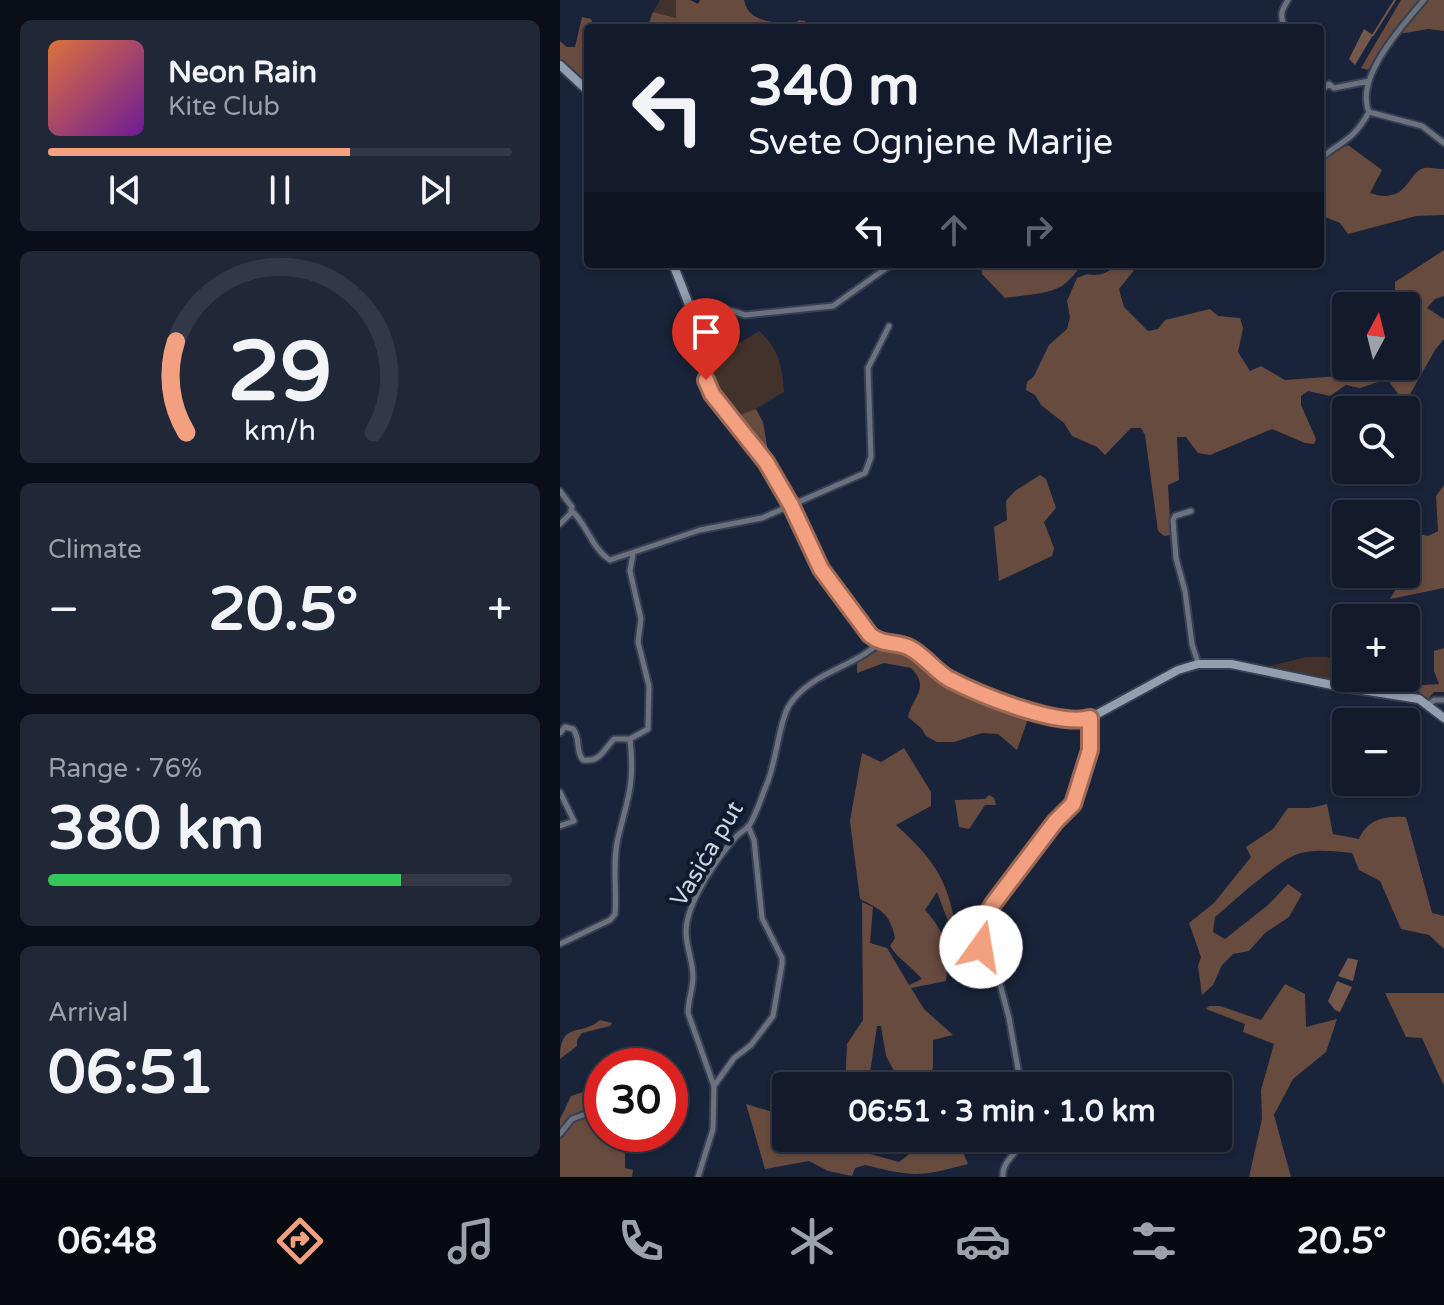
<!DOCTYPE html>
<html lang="en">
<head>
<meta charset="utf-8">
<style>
  :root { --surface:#131a2b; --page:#202737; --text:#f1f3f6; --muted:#9da1a9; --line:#323847; --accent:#f2a07f }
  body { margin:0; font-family:"Varela Round",sans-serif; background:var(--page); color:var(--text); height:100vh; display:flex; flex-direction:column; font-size:30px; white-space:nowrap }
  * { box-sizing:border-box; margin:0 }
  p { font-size:26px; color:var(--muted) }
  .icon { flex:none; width:44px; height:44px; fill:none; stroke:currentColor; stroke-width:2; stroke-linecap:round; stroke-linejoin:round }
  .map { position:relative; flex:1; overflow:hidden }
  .details { display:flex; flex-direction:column; gap:20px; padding:20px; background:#0a0e18; width:560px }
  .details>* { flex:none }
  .guide { position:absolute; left:24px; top:24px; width:740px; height:244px; border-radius:8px; box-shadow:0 2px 6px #0004,0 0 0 2px var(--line); background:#131a2b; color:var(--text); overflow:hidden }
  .needle { width:52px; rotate:7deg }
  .controls { position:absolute; left:772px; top:292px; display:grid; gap:16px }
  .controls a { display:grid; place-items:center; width:88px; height:88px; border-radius:8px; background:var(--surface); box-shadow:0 2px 6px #0004,0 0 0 2px var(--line); font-size:40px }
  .speed { position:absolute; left:24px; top:1048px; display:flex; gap:16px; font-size:40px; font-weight:700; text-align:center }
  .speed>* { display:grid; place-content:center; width:104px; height:104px; border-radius:50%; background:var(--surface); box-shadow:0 2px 6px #0004,0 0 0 2px var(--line); line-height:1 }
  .speed .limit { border:12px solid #d22; background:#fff; color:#111 }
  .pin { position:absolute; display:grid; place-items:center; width:68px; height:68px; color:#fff; margin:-82px -34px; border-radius:50% 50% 50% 0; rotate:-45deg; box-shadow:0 0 8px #0007 }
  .pin .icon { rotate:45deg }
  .me { position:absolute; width:88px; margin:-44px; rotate:13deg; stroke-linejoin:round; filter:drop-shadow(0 0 6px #0008) }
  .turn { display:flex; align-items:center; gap:28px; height:168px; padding:0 32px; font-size:36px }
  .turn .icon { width:104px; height:104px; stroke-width:2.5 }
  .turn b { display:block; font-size:56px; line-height:68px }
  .lanes { display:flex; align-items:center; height:76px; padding:0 32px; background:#0003; justify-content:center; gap:40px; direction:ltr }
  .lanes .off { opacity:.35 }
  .big { font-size:60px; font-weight:700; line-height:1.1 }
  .details .tile { flex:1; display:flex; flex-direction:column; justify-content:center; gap:12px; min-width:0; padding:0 28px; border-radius:12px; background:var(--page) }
  .details .dial { align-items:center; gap:0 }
  .dial svg { height:208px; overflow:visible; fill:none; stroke:var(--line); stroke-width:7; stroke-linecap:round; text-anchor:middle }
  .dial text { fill:var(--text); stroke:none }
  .song { display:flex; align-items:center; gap:24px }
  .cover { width:96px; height:96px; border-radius:12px; background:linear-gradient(135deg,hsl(20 70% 55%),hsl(280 70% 35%)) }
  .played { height:8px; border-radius:4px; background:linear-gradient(90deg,var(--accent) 65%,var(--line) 65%) }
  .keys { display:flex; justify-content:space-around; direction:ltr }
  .heat { display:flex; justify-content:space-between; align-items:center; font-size:44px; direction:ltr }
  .charge { height:12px; border-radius:6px; background:linear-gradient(90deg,#34c759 76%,var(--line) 0) }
  .trip { position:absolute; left:212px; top:1072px; width:460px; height:80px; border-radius:8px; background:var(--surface); box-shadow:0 2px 6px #0004,0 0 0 2px var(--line); font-weight:700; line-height:80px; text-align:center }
  .dock { display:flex; height:128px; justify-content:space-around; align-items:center; background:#080a11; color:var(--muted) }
  .dock .icon { width:56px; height:56px }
  .dock .on { color:var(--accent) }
  .dock b { font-size:36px; color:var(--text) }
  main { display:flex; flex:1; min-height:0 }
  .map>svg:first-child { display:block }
  .green { fill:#42322b }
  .forest { fill:#684b3f }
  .water { fill:#74574b }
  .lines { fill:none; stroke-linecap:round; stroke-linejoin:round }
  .stream { stroke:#74574b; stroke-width:2 }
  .street-casing { stroke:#363f54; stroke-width:9 }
  .secondary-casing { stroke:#363f54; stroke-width:12 }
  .street { stroke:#6b727d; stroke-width:5 }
  .secondary { stroke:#949eb1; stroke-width:8 }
  .route-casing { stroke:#9d6853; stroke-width:20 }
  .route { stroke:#f2a07f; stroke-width:14 }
  .labels { text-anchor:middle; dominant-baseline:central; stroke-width:8; stroke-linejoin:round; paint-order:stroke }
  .street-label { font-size:24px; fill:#ced5e4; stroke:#101a2e }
</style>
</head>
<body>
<main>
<section class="details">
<div class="tile">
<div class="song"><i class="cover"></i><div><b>Neon Rain</b><p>Kite Club</p></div></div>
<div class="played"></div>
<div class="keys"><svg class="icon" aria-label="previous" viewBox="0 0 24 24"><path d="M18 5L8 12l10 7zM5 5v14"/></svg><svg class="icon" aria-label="pause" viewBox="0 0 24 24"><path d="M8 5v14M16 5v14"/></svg><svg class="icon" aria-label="next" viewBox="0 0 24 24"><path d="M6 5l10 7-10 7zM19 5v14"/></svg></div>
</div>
<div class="tile dial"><svg viewBox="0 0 100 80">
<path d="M14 69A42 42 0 1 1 86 69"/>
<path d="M14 69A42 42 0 0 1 10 34" stroke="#f2a07f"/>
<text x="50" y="56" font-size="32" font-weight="700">29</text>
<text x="50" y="72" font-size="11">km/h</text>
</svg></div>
<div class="tile"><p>Climate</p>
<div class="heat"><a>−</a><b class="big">20.5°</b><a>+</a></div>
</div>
<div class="tile"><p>Range · 76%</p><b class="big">380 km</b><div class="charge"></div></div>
<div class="tile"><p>Arrival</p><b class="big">06:51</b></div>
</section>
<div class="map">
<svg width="884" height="1177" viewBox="0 0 884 1177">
  <rect width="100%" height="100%" fill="#192339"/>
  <path class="green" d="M100,0H116V18L93,12Z
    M199,331C218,347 223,368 224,392L196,409L174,417L152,387L147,363Z
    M746,657H767L786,664V678H832L831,689L779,685L706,667Z"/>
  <path class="forest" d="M116,0H130L138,4L140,0H184C189,24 212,19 230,27L239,20L245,21L244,28H87L93,12L116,18Z
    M841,0H884V31L868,29L833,35L808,70L801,68Z
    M22,17L31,19L35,28H28V83L0,61V41L7,47H15Z
    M788,145L822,170L810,193C848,206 848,171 864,168C870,167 878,169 884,169V215L856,216L788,234L780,223L760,215V151L767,156Z
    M884,250V296L875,299L867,308L884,319V339L875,350L845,403L827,379L800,388L786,385L770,396L748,391L741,396V405L756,439L754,444L745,443L712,429L650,455L638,453L626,437H617L619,480L608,485L611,535L604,536L598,531L585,435L581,428H571L545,455L537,447L512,436L504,423L481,405L475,395L466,390L467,382L474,376L489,345L507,329L510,317L507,301L517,278L527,274C539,277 549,273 557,264H579L559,289L564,307L588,331L598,329L605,320L650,309L658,316L680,318L683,328L678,352L690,371L701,366L725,380L780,376L779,340L786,336V366H846V306H835V282Z
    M421,264H525C516,270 510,281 502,286C486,295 463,295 445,298L422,274Z
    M196,409L203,422L209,457L174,417Z
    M480,475L486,479L496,508L484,522L494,548L492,556L439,581L434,527L447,520L446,501L455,491Z
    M884,485V588L830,599L839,584L837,574H846V551L856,533L868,536L878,531L876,496Z
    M327,648L354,656L387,683L469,716L457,750L438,734L422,733L394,742H377L366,736L362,729L348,717C352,697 371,688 351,668L324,663L297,673V662L320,649Z
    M884,648V692H874L868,699L859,692L837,688L835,680L849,686L879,684L874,671V651Z
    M344,748L371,792V806L336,825C368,854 386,875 394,919L388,921L377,892L365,910C386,933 390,950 386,981L351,988L364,1009L393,1035L373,1040V1067L367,1086H342L326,1056L321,1026H317L308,1086H285L287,1044L303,1020L302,902L313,907L310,943L327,948L349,985L362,979C352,967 337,958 330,946L335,938C330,913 321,910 300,899L290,821L302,753L321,762Z
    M429,795L434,798L436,805H425L409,829L399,827L395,800L425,799Z
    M767,804L773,834L799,839C808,819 824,816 846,817L872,913L884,916V949L869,935L841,929L820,881L799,870L792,853C775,851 758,849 741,853C720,858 674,901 655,917L653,932L665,939L708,905L728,884L742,894L729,917L705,933L689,951L673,954L662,965L653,985L642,995L638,966L641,957L629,923L654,903L691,857L686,847L713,829L728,808H750Z
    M725,984L745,994L746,1027L777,1019L766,1052L733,1079L714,1115L731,1177H689L702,1119L701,1090L714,1044L683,1032L685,1024L646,1009L649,1006H660L701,1020Z
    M825,993H884V1086L862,1038L846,1037Z
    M40,1020L52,1023L50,1026L22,1033L17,1040V1046L0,1059C0,1020 21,1037 40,1020Z
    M38,1087L42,1090V1134H62L65,1145V1168L73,1170L72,1177H0V1119L11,1096Z
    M186,1104L226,1116V1138H271L283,1153L285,1138H304L303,1152L339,1162L352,1152L400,1145L408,1164C359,1177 354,1177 305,1165L295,1168L292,1176L268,1171L249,1161L205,1169Z"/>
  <path class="water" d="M804,29L813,35L795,65L789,59Z
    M788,958L798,960L793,981L778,976Z
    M777,981L792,987L780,1012L775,1010L768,1001Z"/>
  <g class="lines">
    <path class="stream" d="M813,35L835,0"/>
    <defs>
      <path id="street" d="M864,0C843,25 794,78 809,112L862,126L884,143
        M726,28C719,17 721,11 728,0
        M760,91L769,84L774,88L809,81
        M760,159C784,139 792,142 809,112
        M136,320L159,307L185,315L273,306L332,264
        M0,491L12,507L11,513L0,524
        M11,510C27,524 32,549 50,560L140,530L202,518L305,473L311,457L308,368L329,326
        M631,511L615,516L613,520L616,558L625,591L632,644L638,663
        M868,704L875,700H884
        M0,733L5,727L13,729C21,738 15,751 23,760C41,762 43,750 54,739H70L88,729L89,686L78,642L81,619L70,571L73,554
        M0,792L14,821L0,826
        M0,944L50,920L55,914C57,889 52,863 58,838C68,797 75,784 70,739
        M154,1086L174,1058L191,1045L213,1016L222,964V958L202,918L194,840L188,826
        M461,1086L449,1018L440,984L421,947L418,937L422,923L433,904L495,822L513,804L530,750L532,723L530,718
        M0,1134L12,1119L42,1108
        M138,1177L153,1129L154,1086L128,1013C128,1000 133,989 133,977C133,958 123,941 127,922C132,896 157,858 175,838C179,833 185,830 189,826C196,815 201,798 206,786C216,765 219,720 230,704C252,672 293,668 320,642
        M443,1177C441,1162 459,1150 468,1138"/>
      <path id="secondary" d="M0,65L28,91
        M113,264L135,320L148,387L206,462L231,505L261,569L310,635L320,642L349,648L389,678L460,708L519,721L530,718L618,670L638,664H671L777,686L859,699L884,718"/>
    </defs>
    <use href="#street" class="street-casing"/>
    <use href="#secondary" class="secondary-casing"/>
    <use href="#street" class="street"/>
    <use href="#secondary" class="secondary"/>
  </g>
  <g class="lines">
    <defs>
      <path id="route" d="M146,380L152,394L206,462L231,505L261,569L310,635C324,646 336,641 350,648C365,656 375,671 389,679C420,695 498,727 530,718V750L513,804L495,822L433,904L422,923L418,937L421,947"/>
    </defs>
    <use href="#route" class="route-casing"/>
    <use href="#route" class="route"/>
  </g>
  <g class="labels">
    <g class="street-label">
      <text transform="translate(147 854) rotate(-59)">Vasića put</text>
    </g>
  </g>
</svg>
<div class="controls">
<a><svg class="needle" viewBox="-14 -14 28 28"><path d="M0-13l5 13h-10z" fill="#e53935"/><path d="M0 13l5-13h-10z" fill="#9da1a9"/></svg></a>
<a><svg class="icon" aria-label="search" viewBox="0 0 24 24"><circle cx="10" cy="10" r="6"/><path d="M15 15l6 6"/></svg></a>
<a><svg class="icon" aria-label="layers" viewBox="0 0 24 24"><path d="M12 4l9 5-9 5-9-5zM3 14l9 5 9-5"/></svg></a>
<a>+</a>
<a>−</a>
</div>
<div class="speed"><div class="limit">30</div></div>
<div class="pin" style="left:146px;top:380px;background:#d93025"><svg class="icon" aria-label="arrive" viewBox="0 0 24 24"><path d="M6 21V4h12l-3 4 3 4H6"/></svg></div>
<svg class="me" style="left:421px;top:947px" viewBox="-20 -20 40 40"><circle r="19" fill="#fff"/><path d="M0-13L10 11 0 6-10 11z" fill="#f2a07f"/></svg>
<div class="trip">06:51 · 3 min · 1.0 km</div>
<div class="guide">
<div class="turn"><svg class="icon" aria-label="left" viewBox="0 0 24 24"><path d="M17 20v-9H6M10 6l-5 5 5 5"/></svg><div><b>340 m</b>Svete Ognjene Marije</div></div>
<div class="lanes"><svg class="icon" aria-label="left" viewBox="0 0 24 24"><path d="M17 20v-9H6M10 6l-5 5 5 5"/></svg><svg class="icon off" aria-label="ahead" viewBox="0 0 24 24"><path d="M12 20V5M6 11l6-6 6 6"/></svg><svg class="icon off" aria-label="right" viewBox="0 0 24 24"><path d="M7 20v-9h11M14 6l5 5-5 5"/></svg></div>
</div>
</div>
</main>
<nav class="dock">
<b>06:48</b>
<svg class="icon on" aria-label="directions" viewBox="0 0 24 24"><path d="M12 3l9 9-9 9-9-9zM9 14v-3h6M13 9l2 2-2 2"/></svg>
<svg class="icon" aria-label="music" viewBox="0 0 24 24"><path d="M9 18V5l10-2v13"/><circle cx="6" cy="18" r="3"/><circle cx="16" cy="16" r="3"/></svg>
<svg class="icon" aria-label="phone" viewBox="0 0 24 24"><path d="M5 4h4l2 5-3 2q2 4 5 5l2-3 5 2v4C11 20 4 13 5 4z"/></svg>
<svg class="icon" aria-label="climate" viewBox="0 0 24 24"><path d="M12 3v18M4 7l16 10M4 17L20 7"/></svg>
<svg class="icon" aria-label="car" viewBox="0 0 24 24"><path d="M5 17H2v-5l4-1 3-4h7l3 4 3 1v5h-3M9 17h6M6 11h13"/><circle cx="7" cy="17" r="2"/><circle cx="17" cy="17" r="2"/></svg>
<svg class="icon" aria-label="filters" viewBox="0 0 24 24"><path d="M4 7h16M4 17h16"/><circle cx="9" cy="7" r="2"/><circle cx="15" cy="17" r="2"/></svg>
<b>20.5°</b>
</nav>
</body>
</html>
